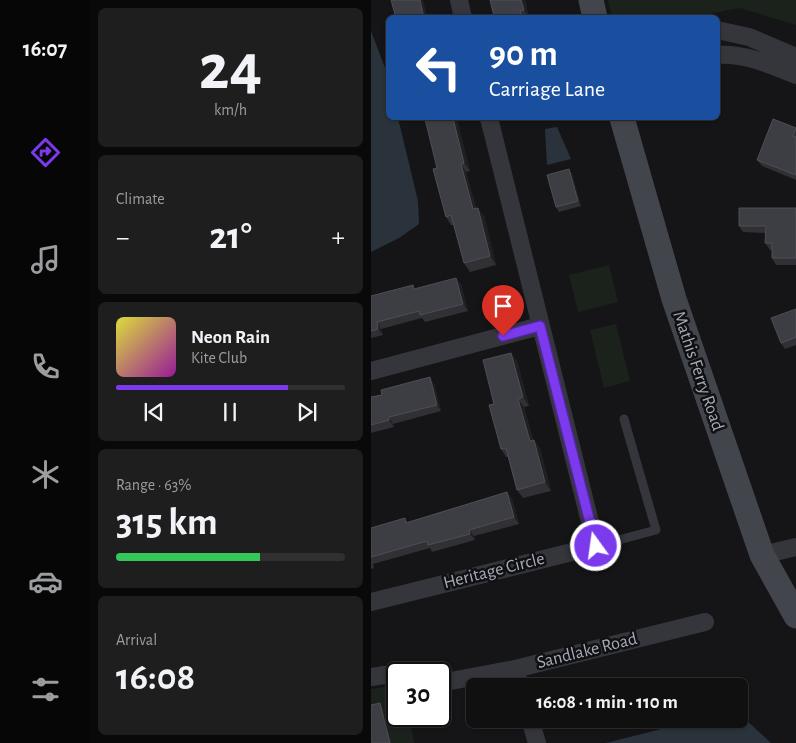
<!DOCTYPE html>
<html lang="en">
<head>
<meta charset="utf-8">
<style>
  :root { --surface:#101011; --page:#1e1e1f; --text:#f1f3f6; --muted:#9c9d9f; --line:#303031; --accent:#7c3aed }
  body { margin:0; font-family:"Alegreya Sans",sans-serif; background:var(--page); color:var(--text); height:100vh; display:flex; flex-direction:column; font-size:19px; white-space:nowrap }
  * { box-sizing:border-box; margin:0 }
  p { font-size:16px; color:var(--muted) }
  .icon { flex:none; width:28px; height:28px; fill:none; stroke:currentColor; stroke-width:2; stroke-linecap:round; stroke-linejoin:round }
  .map { position:relative; flex:1; overflow:hidden }
  .panel { display:flex; flex-direction:column; gap:8px; padding:8px; background:#090909; width:281px }
  .panel>* { flex:none }
  .banner { position:absolute; left:15px; top:15px; width:334px; height:105px; border-radius:8px; box-shadow:0 1px 4px #0004,0 0 0 1px var(--line); background:#1a4fa0; color:#fff; overflow:hidden }
  .speed { position:absolute; left:15px; top:662px; display:flex; gap:10px; font-size:25px; font-weight:700; text-align:center }
  .speed>* { display:grid; place-content:center; width:65px; height:65px; border-radius:50%; background:var(--surface); box-shadow:0 1px 4px #0004,0 0 0 1px var(--line); line-height:1 }
  .speed .limit { border:2px solid #111; border-radius:8px; background:#fff; color:#111 }
  .pin { position:absolute; display:grid; place-items:center; width:42px; height:42px; color:#fff; margin:-51px -21px; border-radius:50% 50% 50% 0; rotate:-45deg; box-shadow:0 0 5px #0007 }
  .pin .icon { rotate:45deg }
  .me { position:absolute; width:55px; margin:-28px; rotate:346deg; stroke-linejoin:round; filter:drop-shadow(0 0 4px #0008) }
  .turn { display:flex; align-items:center; gap:18px; height:105px; padding:0 20px; font-size:22px }
  .turn .icon { width:65px; height:65px; stroke-width:2.5 }
  .turn b { display:block; font-size:35px; line-height:42px }
  .big { font-size:38px; font-weight:700; line-height:1.1 }
  .panel .card { flex:1; display:flex; flex-direction:column; justify-content:center; gap:8px; min-width:0; padding:0 18px; border-radius:8px; background:var(--page) }
  .panel .dial { align-items:center; gap:0 }
  .dial b { font-size:65px; line-height:1 }
  .song { display:flex; align-items:center; gap:15px }
  .cover { width:60px; height:60px; border-radius:8px; background:linear-gradient(135deg,hsl(60 70% 55%),hsl(300 70% 35%)) }
  .played { height:5px; border-radius:2px; background:linear-gradient(90deg,var(--accent) 75%,var(--line) 75%) }
  .keys { display:flex; justify-content:space-around; direction:ltr }
  .heat { display:flex; justify-content:space-between; align-items:center; font-size:28px; direction:ltr }
  .charge { height:8px; border-radius:4px; background:linear-gradient(90deg,#34c759 63%,var(--line) 0) }
  .trip { position:absolute; left:95px; top:678px; width:282px; height:50px; border-radius:8px; background:var(--surface); box-shadow:0 1px 4px #0004,0 0 0 1px var(--line); font-weight:700; line-height:50px; text-align:center }
  main { display:flex; flex:1; min-height:0 }
  .menu { display:flex; flex-direction:column; width:90px; justify-content:space-around; align-items:center; background:#060607; color:var(--muted) }
  .menu .icon { width:35px; height:35px }
  .menu .active { color:var(--accent) }
  .menu b { font-size:22px; color:var(--text) }
  .map>svg:first-child { display:block }
  .green { fill:#1b221c }
  .water { fill:#2a333b }
  .lines { fill:none; stroke-linecap:round; stroke-linejoin:round }
  .service { stroke:#35363c; stroke-width:9 }
  .minor { stroke:#35363c; stroke-width:18 }
  .secondary { stroke:#43454c; stroke-width:25 }
  .wall { fill:#313135 }
  .shaded-wall { fill:#202023 }
  .building { fill:#3d3e43; stroke:#4e4f55 }
  .route-casing { stroke:#51269a; stroke-width:12 }
  .route { stroke:#7c3aed; stroke-width:9 }
  .labels { text-anchor:middle; dominant-baseline:central; stroke-width:5; stroke-linejoin:round; paint-order:stroke }
  .street-label { font-size:18px; fill:#a6abb7; stroke:#101012 }
</style>
</head>
<body>
<main>
<nav class="menu">
<b>16:07</b>
<svg class="icon active" aria-label="directions" viewBox="0 0 24 24"><path d="M12 3l9 9-9 9-9-9zM9 14v-3h6M13 9l2 2-2 2"/></svg>
<svg class="icon" aria-label="music" viewBox="0 0 24 24"><path d="M9 18V5l10-2v13"/><circle cx="6" cy="18" r="3"/><circle cx="16" cy="16" r="3"/></svg>
<svg class="icon" aria-label="phone" viewBox="0 0 24 24"><path d="M5 4h4l2 5-3 2q2 4 5 5l2-3 5 2v4C11 20 4 13 5 4z"/></svg>
<svg class="icon" aria-label="climate" viewBox="0 0 24 24"><path d="M12 3v18M4 7l16 10M4 17L20 7"/></svg>
<svg class="icon" aria-label="car" viewBox="0 0 24 24"><path d="M5 17H2v-5l4-1 3-4h7l3 4 3 1v5h-3M9 17h6M6 11h13"/><circle cx="7" cy="17" r="2"/><circle cx="17" cy="17" r="2"/></svg>
<svg class="icon" aria-label="filters" viewBox="0 0 24 24"><path d="M4 7h16M4 17h16"/><circle cx="9" cy="7" r="2"/><circle cx="15" cy="17" r="2"/></svg>
</nav>
<section class="panel">
<div class="card dial"><b>24</b><p>km/h</p></div>
<div class="card"><p>Climate</p>
<div class="heat"><a>−</a><b class="big">21°</b><a>+</a></div>
</div>
<div class="card">
<div class="song"><i class="cover"></i><div><b>Neon Rain</b><p>Kite Club</p></div></div>
<div class="played"></div>
<div class="keys"><svg class="icon" aria-label="previous" viewBox="0 0 24 24"><path d="M18 5L8 12l10 7zM5 5v14"/></svg><svg class="icon" aria-label="pause" viewBox="0 0 24 24"><path d="M8 5v14M16 5v14"/></svg><svg class="icon" aria-label="next" viewBox="0 0 24 24"><path d="M6 5l10 7-10 7zM19 5v14"/></svg></div>
</div>
<div class="card"><p>Range · 63%</p><b class="big">315 km</b><div class="charge"></div></div>
<div class="card"><p>Arrival</p><b class="big">16:08</b></div>
</section>
<div class="map">
<svg width="425" height="743" viewBox="0 0 425 743">
  <rect width="100%" height="100%" fill="#151517"/>
  <path class="green" d="M237,0H425V25L369,8L322,17H241Z
    M238,265L247,302L207,312L198,275Z
    M245,324L259,381L233,388L219,330Z
    M22,686L26,689V716H38L43,743H0V689Z"/>
  <path class="water" d="M0,31L17,76L18,118H27L47,201L48,224L28,238L0,252Z
    M186,127L200,159L176,165L174,129Z
    M373,718L400,743H235L326,720Z"/>
  <g class="lines">
    <path class="service" d="M225,546L285,530L253,419"/>
    <path class="minor" d="M88,0L92,18
      M346,30L378,37L425,57
      M346,55C373,53 401,65 425,75
      M0,371L169,326
      M391,555L425,547
      M0,602L225,546L118,118
      M144,669L149,686
      M0,677L13,675L26,677
      M69,683L144,669L334,622
      M159,719L166,743"/>
    <path class="secondary" d="M220,0L224,18
      M251,118L303,299L391,555L425,616"/>
  </g>
  <path class="wall" d="M119,0H154L158,18H119L123,16Z
    M60,118H84L86,120L99,171L95,172L105,208L113,216L125,265L99,272L93,263L83,225H80L75,217L66,168Z
    M425,128V180L391,166L386,160Z
    M198,169L201,174L210,206L188,212L185,207Z
    M425,208V265H405L401,258V250H399L394,243L395,233L372,232L368,226Z
    M90,284L97,311L54,322L51,318L10,329L12,335L0,338V296L44,289Z
    M425,309V345L414,349L410,343Z
    M140,353L146,361L158,406L153,407L162,440L169,448L180,491L152,498L146,490L137,457H135L130,449L123,404Z
    M63,384L70,411L22,424L23,427L0,433V397Z
    M136,492L141,499L148,524L103,536L104,540L61,552L59,548L2,564L3,568L0,569V528L34,518L36,522Z"/>
  <path class="shaded-wall" d="M49,0H52L57,18H53Z
    M150,0H154L158,18L153,10Z
    M82,118H84L86,120L99,171L93,163Z
    M90,164L95,172L107,218L102,209Z
    M198,169L201,174L210,206L207,201Z
    M107,208L113,216L125,265L119,256Z
    M85,278L90,284L97,311L92,304Z
    M6,322L10,329L12,335L7,329Z
    M140,353L146,361L158,406L152,397Z
    M59,377L63,384L70,411L66,405Z
    M147,399L153,407L164,450L159,441Z
    M18,417L22,424L23,427L18,420Z
    M163,440L169,448L180,491L174,482Z
    M136,492L141,499L148,524L143,517Z
    M98,530L103,536L104,540L99,534Z
    M9,703L14,709L22,743H19Z"/>
  <path class="building" d="M20,0H49L53,18H25Z
    M119,0H150L153,10L149,11L151,18H119V17L123,16Z
    M60,118H82L93,163L90,164L102,209L107,208L119,256L93,263L80,215L75,217L62,169L66,168L54,119Z
    M402,119L425,128L422,136L425,137V175L386,160Z
    M198,169L207,201L185,207L176,175Z
    M368,208H425V258H401V243H394L395,226H368Z
    M85,278L92,304L49,315L48,311L6,322L7,329L0,331V296L42,285L43,289Z
    M425,309V337L410,343L400,318Z
    M140,353L152,397L147,399L159,441L163,440L174,482L146,490L135,448L130,449L118,405L123,404L112,360Z
    M59,377L66,405L18,417V420L0,425V397L11,395L10,390Z
    M136,492L143,517L98,530L99,534L57,545L56,541L0,557V528L34,518L35,523Z
    M9,703L19,743H0V705Z"/>
  <g class="lines">
    <defs>
      <path id="route" d="M132,336L169,326L225,546"/>
    </defs>
    <use href="#route" class="route-casing"/>
    <use href="#route" class="route"/>
  </g>
  <g class="labels">
    <g class="street-label">
      <text transform="translate(327 371) rotate(71)">Mathis Ferry Road</text>
      <text transform="translate(123 571) rotate(-14)">Heritage Circle</text>
      <text transform="translate(216 651) rotate(-14)">Sandlake Road</text>
    </g>
  </g>
</svg>
<div class="speed"><div class="limit">30</div></div>
<div class="pin" style="left:132px;top:336px;background:#d93025"><svg class="icon" aria-label="arrive" viewBox="0 0 24 24"><path d="M6 21V4h12l-3 4 3 4H6"/></svg></div>
<svg class="me" style="left:225px;top:546px" viewBox="-20 -20 40 40"><circle r="17" fill="#7c3aed" stroke="#fff" stroke-width="3"/><path d="M0-11L8 9 0 5-8 9z" fill="#fff"/></svg>
<div class="trip">16:08 · 1 min · 110 m</div>
<div class="banner">
<div class="turn"><svg class="icon" aria-label="left" viewBox="0 0 24 24"><path d="M17 20v-9H6M10 6l-5 5 5 5"/></svg><div><b>90 m</b>Carriage Lane</div></div>
</div>
</div>
</main>
</body>
</html>
